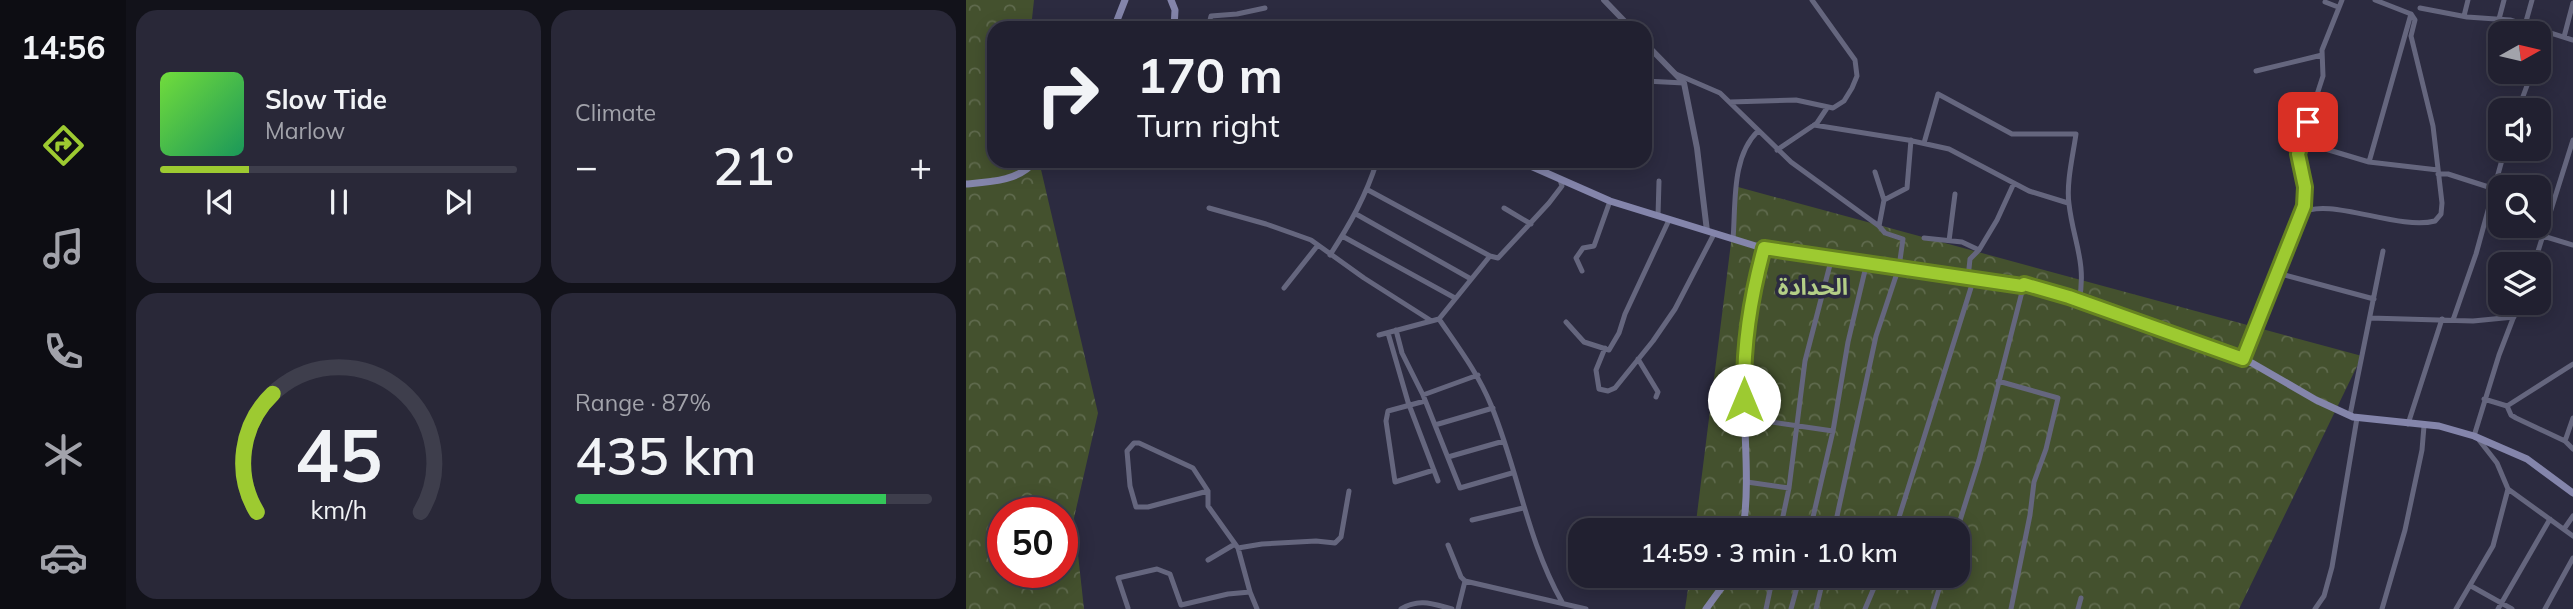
<!DOCTYPE html>
<html lang="en">
<head>
<meta charset="utf-8">
<style>
  :root { --surface:#212030; --page:#292838; --text:#f1f3f6; --muted:#a2a3ab; --line:#3e3e4c; --accent:#9dca31 }
  body { margin:0; font-family:Mulish,"Noto Sans Arabic",sans-serif; background:var(--page); color:var(--text); height:100vh; display:flex; flex-direction:column; font-size:26px; white-space:nowrap }
  * { box-sizing:border-box; margin:0 }
  p { font-size:23px; color:var(--muted) }
  .icon { flex:none; width:38px; height:38px; fill:none; stroke:currentColor; stroke-width:2; stroke-linecap:round; stroke-linejoin:round }
  .map { position:relative; flex:1; overflow:hidden }
  .drawer { display:flex; flex-direction:column; gap:10px; padding:10px; background:#12121a; width:840px }
  .drawer>* { flex:none }
  .hud { position:absolute; left:21px; top:21px; width:665px; height:147px; border-radius:21px; box-shadow:0 4px 18px #0003,0 0 0 2px var(--line); background:#212030; color:var(--text); overflow:hidden }
  .needle { width:46px; rotate:82deg }
  .tools { position:absolute; left:1522px; top:21px; display:grid; gap:14px }
  .tools a { display:grid; place-items:center; width:63px; height:63px; border-radius:14px; background:var(--surface); box-shadow:0 4px 18px #0003,0 0 0 2px var(--line); font-size:35px }
  .speed { position:absolute; left:21px; top:497px; display:flex; gap:14px; font-size:35px; font-weight:700; text-align:center }
  .speed>* { display:grid; place-content:center; width:91px; height:91px; border-radius:50%; background:var(--surface); box-shadow:0 4px 18px #0003,0 0 0 2px var(--line); line-height:1 }
  .speed .limit { border:10px solid #d22; background:#fff; color:#111 }
  .pin { position:absolute; display:grid; place-items:center; width:60px; height:60px; color:#fff; margin:-30px; border-radius:14px; box-shadow:0 4px 10px #0006 }
  .me { position:absolute; width:77px; margin:-38px; rotate:0deg; stroke-linejoin:round; filter:drop-shadow(0 0 5px #0008) }
  .turn { display:flex; align-items:center; gap:24px; height:147px; padding:0 35px; font-size:32px }
  .turn .icon { width:91px; height:91px; stroke-width:2.5 }
  .turn b { display:block; font-size:49px; line-height:60px }
  .big { font-size:52px; font-weight:600; line-height:1.1 }
  .drawer .widget { flex:1; display:flex; flex-direction:column; justify-content:center; gap:10px; min-width:0; padding:0 24px; border-radius:21px; background:var(--page) }
  .drawer .dial { align-items:center; gap:0 }
  .dial svg { height:182px; overflow:visible; fill:none; stroke:var(--line); stroke-width:7; stroke-linecap:round; text-anchor:middle }
  .dial text { fill:var(--text); stroke:none }
  .song { display:flex; align-items:center; gap:21px }
  .cover { width:84px; height:84px; border-radius:10px; background:linear-gradient(135deg,hsl(100 70% 55%),hsl(150 70% 35%)) }
  .played { height:7px; border-radius:4px; background:linear-gradient(90deg,var(--accent) 25%,var(--line) 25%) }
  .keys { display:flex; justify-content:space-around; direction:ltr }
  .heat { display:flex; justify-content:space-between; align-items:center; font-size:38px; direction:ltr }
  .charge { height:10px; border-radius:5px; background:linear-gradient(90deg,#34c759 87%,var(--line) 0) }
  .drawer .tiles { flex:1; display:grid; gap:10px; grid-template-columns:repeat(2,1fr) }
  .trip { position:absolute; left:602px; top:518px; width:402px; height:70px; border-radius:21px; background:var(--surface); box-shadow:0 4px 18px #0003,0 0 0 2px var(--line); font-weight:600; line-height:70px; text-align:center }
  main { display:flex; flex:1; min-height:0 }
  .tab-bar { display:flex; flex-direction:column; width:126px; justify-content:space-around; align-items:center; background:#0d0d13; color:var(--muted) }
  .tab-bar .icon { width:49px; height:49px }
  .tab-bar .on { color:var(--accent) }
  .tab-bar b { font-size:32px; color:var(--text) }
  .map>svg:first-child { display:block }
  .forest { fill:url(#forest-crowns); fill-rule:evenodd }
  .lines { fill:none; stroke-linecap:round; stroke-linejoin:round }
  .minor { stroke:#65667e; stroke-width:5 }
  .tertiary { stroke:#65667e; stroke-width:6 }
  .secondary { stroke:#8485ab; stroke-width:7 }
  .route-casing { stroke:#668320; stroke-width:18 }
  .route { stroke:#9dca31; stroke-width:12 }
  .labels { text-anchor:middle; dominant-baseline:central; stroke-width:7; stroke-linejoin:round; paint-order:stroke }
  .neighbourhood-label { font-size:23px; font-weight:bold; fill:#b4cf87; stroke:#2c2b40 }
</style>
</head>
<body>
<main>
<nav class="tab-bar">
<b>14:56</b>
<svg class="icon on" aria-label="directions" viewBox="0 0 24 24"><path d="M12 3l9 9-9 9-9-9zM9 14v-3h6M13 9l2 2-2 2"/></svg>
<svg class="icon" aria-label="music" viewBox="0 0 24 24"><path d="M9 18V5l10-2v13"/><circle cx="6" cy="18" r="3"/><circle cx="16" cy="16" r="3"/></svg>
<svg class="icon" aria-label="phone" viewBox="0 0 24 24"><path d="M5 4h4l2 5-3 2q2 4 5 5l2-3 5 2v4C11 20 4 13 5 4z"/></svg>
<svg class="icon" aria-label="climate" viewBox="0 0 24 24"><path d="M12 3v18M4 7l16 10M4 17L20 7"/></svg>
<svg class="icon" aria-label="car" viewBox="0 0 24 24"><path d="M5 17H2v-5l4-1 3-4h7l3 4 3 1v5h-3M9 17h6M6 11h13"/><circle cx="7" cy="17" r="2"/><circle cx="17" cy="17" r="2"/></svg>
</nav>
<section class="drawer">
<div class="tiles">
<div class="widget">
<div class="song"><i class="cover"></i><div><b>Slow Tide</b><p>Marlow</p></div></div>
<div class="played"></div>
<div class="keys"><svg class="icon" aria-label="previous" viewBox="0 0 24 24"><path d="M18 5L8 12l10 7zM5 5v14"/></svg><svg class="icon" aria-label="pause" viewBox="0 0 24 24"><path d="M8 5v14M16 5v14"/></svg><svg class="icon" aria-label="next" viewBox="0 0 24 24"><path d="M6 5l10 7-10 7zM19 5v14"/></svg></div>
</div>
<div class="widget"><p>Climate</p>
<div class="heat"><a>−</a><b class="big">21°</b><a>+</a></div>
</div>
<div class="widget dial"><svg viewBox="0 0 100 80">
<path d="M14 69A42 42 0 1 1 86 69"/>
<path d="M14 69A42 42 0 0 1 21 17" stroke="#9dca31"/>
<text x="50" y="56" font-size="32" font-weight="700">45</text>
<text x="50" y="72" font-size="11">km/h</text>
</svg></div>
<div class="widget"><p>Range · 87%</p><b class="big">435 km</b><div class="charge"></div></div>
</div>
</section>
<div class="map">
<svg width="1607" height="609" viewBox="0 0 1607 609">
  <defs>
    <pattern id="forest-crowns" width="20" height="18" patternUnits="userSpaceOnUse" patternTransform="scale(1.75)"><rect width="20" height="18" fill="#44512e"/><path d="M2 6a3 3 0 1 1 6 0M12 15a3 3 0 1 1 6 0" fill="none" stroke="#5f6a4d"/></pattern>
  </defs>
  <rect width="100%" height="100%" fill="#2c2b40"/>
  <path class="forest" d="M0,0H68L65,28H28V161H73L132,413L108,518L118,609H0ZM37,513H96V572H37Z
    M772,187L1396,356L1273,609H719L724,576H992V530H729Z"/>
  <g class="lines">
    <path class="minor" d="M1359,2L1372,7
      M1454,8L1501,17L1544,20L1607,40
      M1498,16L1502,0
      M1533,19L1538,0
      M1559,25L1566,0
      M242,28L245,16L271,14L299,8
      M1598,37L1607,3
      M1573,51L1581,31
      M1290,71L1356,55
      M710,74L754,93L825,162L913,226L919,233L937,239L933,267L910,336L868,530
      M679,81L718,83
      M764,102L830,100L867,108L878,101L886,88L891,76L889,60L846,0
      M1552,110L1566,72
      M848,125L942,140L983,149L1063,191L1102,203
      M1336,142L1403,162L1472,170
      M958,143L972,94L1046,134H1110C1107,155 1100,184 1103,204C1107,240 1121,263 1113,301
      M811,150L851,123L861,108
      M1403,162L1445,14
      M909,172L918,200
      M1472,174H1482L1535,191
      M402,190L524,256
      M1573,202L1586,206
      M243,208L300,224L345,240L398,278L464,320
      M538,208L565,224
      M390,214L505,279
      M1334,214C1361,195 1431,231 1469,221L1475,214L1476,203L1467,126L1445,36L1449,20L1445,14L1409,0
      M692,216L693,181
      M913,226L918,200L941,188L945,140
      M376,236L489,298
      M1577,236L1607,245
      M958,238L996,242L1013,250
      M767,239C770,204 765,157 792,131
      M983,241L989,194
      M364,255C384,224 400,196 411,161
      M1568,264L1607,140
      M616,271L610,258L617,248L628,246L644,201
      M1311,273L1408,299
      M1002,278L1004,259L1013,250L1031,220L1048,183
      M318,288L352,245
      M1404,318L1507,321L1548,317
      M473,319C492,347 512,373 525,405C552,470 561,540 596,602
      M1487,320L1510,254L1539,149
      M600,322L618,342L643,350L653,333L659,314L703,220
      M430,330L436,353L457,395L494,488L546,473
      M422,333L442,402L472,481
      M413,335L473,319L524,256L532,258L583,203L596,186L594,180
      M639,348L630,370L633,389L642,391L649,388L687,341L709,309L748,234
      M672,359L692,392L690,397
      M1277,359L1338,206C1342,186 1331,169 1333,150L1357,76L1356,50L1376,0
      M1032,381L1092,398L1080,449L1068,482L1064,515L1045,609
      M457,395L512,375
      M1518,399L1541,406L1607,364
      M459,401L422,411L420,421L429,482L468,470
      M1541,406L1545,415L1550,418L1599,441L1607,449
      M1384,415L1417,251
      M778,418L867,431
      M1442,424L1476,319
      M469,425L527,408
      M1508,436L1533,355L1553,303
      M1599,441L1607,418
      M482,457L538,441
      M781,482L823,488
      M1542,489L1607,536
      M242,491L182,507H170L164,486L161,451L168,443H173L227,468L242,491V506L272,548L284,592L291,609
      M506,520L557,508
      M1598,529L1607,516
      M814,530L823,488L839,361L866,257
      M844,530L867,431L882,342L901,262
      M929,530L1008,278
      M991,530L1013,460L1058,284
      M482,545L495,577L499,581L620,609
      M272,548L296,544L350,541L369,543L375,537L383,491
      M242,560L269,544
      M1505,586L1546,609
      M162,608L152,578L191,569L204,574L215,605L262,594L284,592
      M435,609C453,598 467,604 486,609
      M492,609L499,581
      M800,609L807,576
      M825,609L834,576
      M850,609L858,576
      M899,609L913,576
      M967,609L977,576
      M1112,609L1115,598
      M1349,609L1358,596L1366,567L1391,418
      M1416,609L1439,530L1456,450L1458,426
      M1490,609L1527,546L1542,489L1531,463L1513,440
      M1532,609L1584,519
      M1579,609L1607,558"/>
    <path class="tertiary" d="M638,0L665,28
      M679,43L718,83L731,148L741,231"/>
    <path class="secondary" d="M205,0L209,10L208,28
      M148,28L159,0
      M553,161L644,201L793,247L1056,286L1058,284L1103,297L1286,363L1350,400L1387,417L1473,426L1508,436L1561,459L1607,493
      M0,184C25,182 53,181 69,161
      M777,530C784,484 778,437 778,391C777,341 785,295 798,248
      M740,609L764,576"/>
  </g>
  <g class="lines">
    <defs>
      <path id="route" d="M778,400C777,346 784,300 798,248L1056,286L1058,284L1103,297L1277,359L1338,206L1339,187L1332,154L1342,122"/>
    </defs>
    <use href="#route" class="route-casing"/>
    <use href="#route" class="route"/>
  </g>
  <g class="labels">
    <g class="neighbourhood-label">
      <text x="847" y="286">الحدادة</text>
    </g>
  </g>
</svg>
<div class="tools">
<a><svg class="needle" viewBox="-14 -14 28 28"><path d="M0-13l5 13h-10z" fill="#e53935"/><path d="M0 13l5-13h-10z" fill="#a2a3ab"/></svg></a>
<a><svg class="icon" aria-label="sound" viewBox="0 0 24 24"><path d="M4 9h4l5-4v14l-5-4H4zM17 9q2 3 0 6"/></svg></a>
<a><svg class="icon" aria-label="search" viewBox="0 0 24 24"><circle cx="10" cy="10" r="6"/><path d="M15 15l6 6"/></svg></a>
<a><svg class="icon" aria-label="layers" viewBox="0 0 24 24"><path d="M12 4l9 5-9 5-9-5zM3 14l9 5 9-5"/></svg></a>
</div>
<div class="speed"><div class="limit">50</div></div>
<div class="pin" style="left:1342px;top:122px;background:#d93025"><svg class="icon" aria-label="arrive" viewBox="0 0 24 24"><path d="M6 21V4h12l-3 4 3 4H6"/></svg></div>
<svg class="me" style="left:778px;top:400px" viewBox="-20 -20 40 40"><circle r="19" fill="#fff"/><path d="M0-13L10 11 0 6-10 11z" fill="#9dca31"/></svg>
<div class="trip">14:59 · 3 min · 1.0 km</div>
<div class="hud">
<div class="turn"><svg class="icon" aria-label="right" viewBox="0 0 24 24"><path d="M7 20v-9h11M14 6l5 5-5 5"/></svg><div><b>170 m</b>Turn right</div></div>
</div>
</div>
</main>
</body>
</html>
